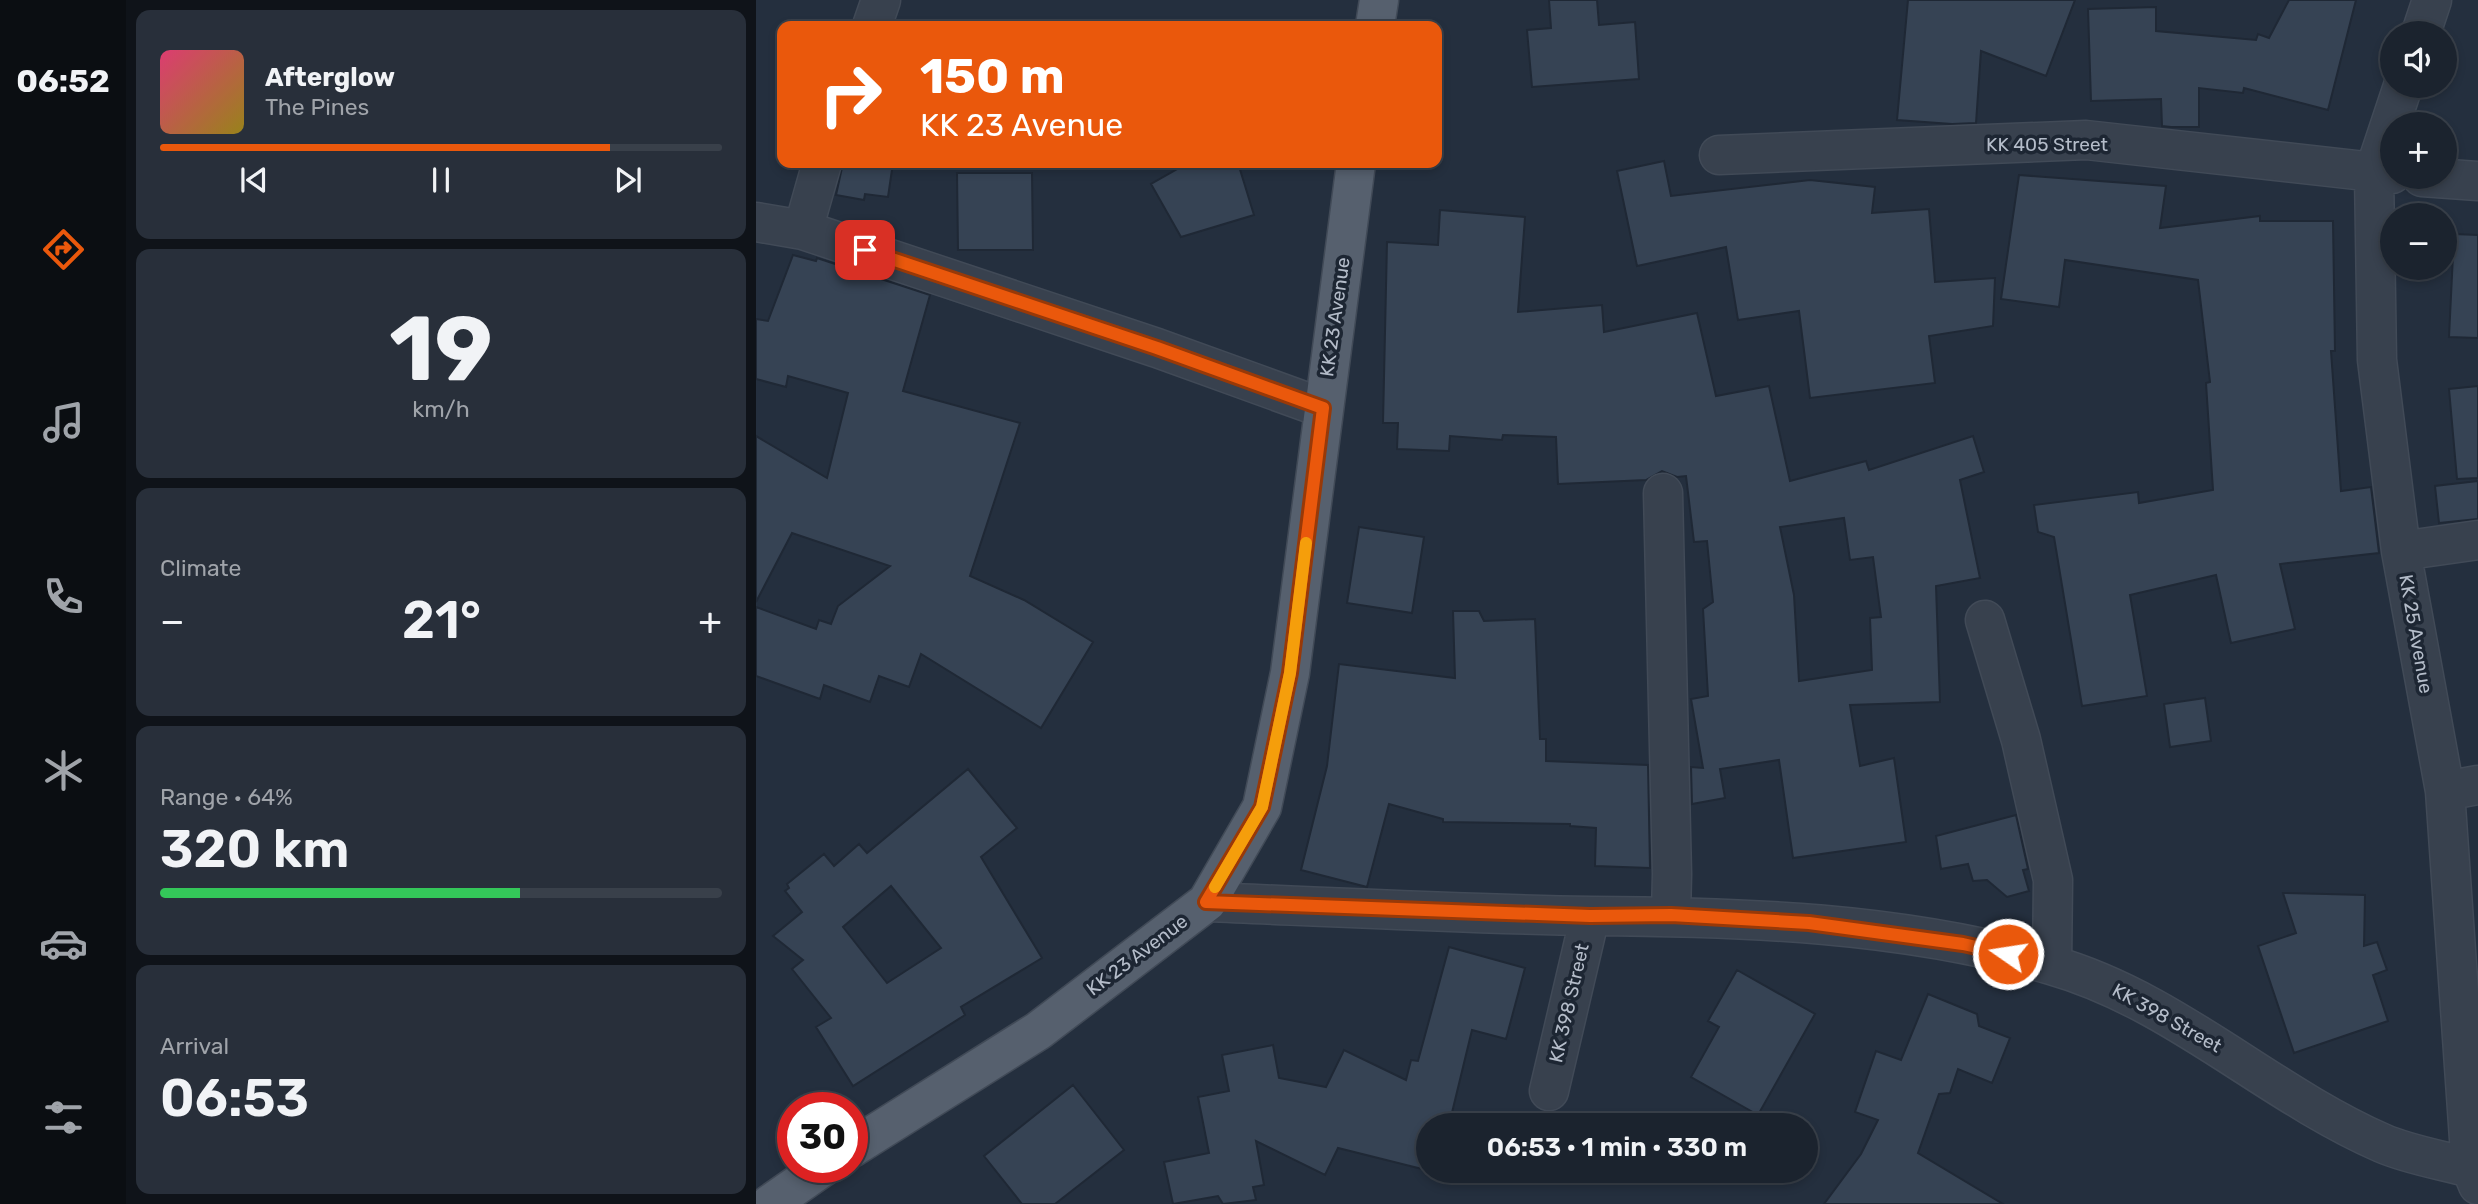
<!DOCTYPE html>
<html lang="en">
<head>
<meta charset="utf-8">
<style>
  :root { --surface:#1b232e; --page:#282f3a; --text:#f1f3f6; --muted:#a0a4aa; --line:#39404a; --accent:#ea580c }
  body { margin:0; font-family:Rubik,sans-serif; background:var(--page); color:var(--text); height:100vh; display:flex; flex-direction:column; font-size:26px; white-space:nowrap }
  * { box-sizing:border-box; margin:0 }
  p { font-size:23px; color:var(--muted) }
  .icon { flex:none; width:38px; height:38px; fill:none; stroke:currentColor; stroke-width:2; stroke-linecap:round; stroke-linejoin:round }
  .map { position:relative; flex:1; overflow:hidden }
  .side { display:flex; flex-direction:column; gap:10px; padding:10px; background:#0f1319; width:630px }
  .side>* { flex:none }
  .hud { position:absolute; left:21px; top:21px; width:665px; height:147px; border-radius:14px; box-shadow:0 4px 10px #0003,0 0 0 2px var(--line); background:#ea580c; color:#fff; overflow:hidden }
  .controls { position:absolute; left:1624px; top:21px; display:grid; gap:14px }
  .controls a { display:grid; place-items:center; width:77px; height:77px; border-radius:50%; background:var(--surface); box-shadow:0 4px 10px #0003,0 0 0 2px var(--line); font-size:35px }
  .speed { position:absolute; left:21px; top:1092px; display:flex; gap:14px; font-size:35px; font-weight:700; text-align:center }
  .speed>* { display:grid; place-content:center; width:91px; height:91px; border-radius:50%; background:var(--surface); box-shadow:0 4px 10px #0003,0 0 0 2px var(--line); line-height:1 }
  .speed .limit { border:10px solid #d22; background:#fff; color:#111 }
  .pin { position:absolute; display:grid; place-items:center; width:60px; height:60px; color:#fff; margin:-30px; border-radius:14px; box-shadow:0 4px 10px #0006 }
  .me { position:absolute; width:77px; margin:-38px; rotate:283deg; stroke-linejoin:round; filter:drop-shadow(0 0 5px #0008) }
  .turn { display:flex; align-items:center; gap:24px; height:147px; padding:0 28px; font-size:32px }
  .turn .icon { width:91px; height:91px; stroke-width:2.5 }
  .turn b { display:block; font-size:49px; line-height:60px }
  .big { font-size:52px; font-weight:600; line-height:1.1 }
  .side .tile { flex:1; display:flex; flex-direction:column; justify-content:center; gap:10px; min-width:0; padding:0 24px; border-radius:14px; background:var(--page) }
  .side .dial { align-items:center; gap:0 }
  .dial b { font-size:91px; line-height:1 }
  .song { display:flex; align-items:center; gap:21px }
  .cover { width:84px; height:84px; border-radius:10px; background:linear-gradient(135deg,hsl(340 70% 55%),hsl(50 70% 35%)) }
  .played { height:7px; border-radius:4px; background:linear-gradient(90deg,var(--accent) 80%,var(--line) 80%) }
  .keys { display:flex; justify-content:space-around; direction:ltr }
  .heat { display:flex; justify-content:space-between; align-items:center; font-size:38px; direction:ltr }
  .charge { height:10px; border-radius:5px; background:linear-gradient(90deg,#34c759 64%,var(--line) 0) }
  .trip { position:absolute; left:660px; top:1113px; width:402px; height:70px; border-radius:35px; background:var(--surface); box-shadow:0 4px 10px #0003,0 0 0 2px var(--line); font-weight:600; line-height:70px; text-align:center }
  main { display:flex; flex:1; min-height:0 }
  .tabs { display:flex; flex-direction:column; width:126px; justify-content:space-around; align-items:center; background:#0b0e12; color:var(--muted) }
  .tabs .icon { width:49px; height:49px }
  .tabs .selected { color:var(--accent) }
  .tabs b { font-size:32px; color:var(--text) }
  .map>svg:first-child { display:block }
  .building { fill:#364354; stroke:#1f2835; stroke-width:2; fill-rule:evenodd }
  .lines { fill:none; stroke-linecap:round; stroke-linejoin:round }
  .minor-casing { stroke:#414a57; stroke-width:41 }
  .major-casing { stroke:#414a57; stroke-width:41 }
  .minor { stroke:#38414e; stroke-width:38 }
  .major { stroke:#56606e; stroke-width:38 }
  .route-casing { stroke:#983908; stroke-width:18 }
  .route { stroke:#ea580c; stroke-width:12 }
  .slow { stroke:#f59e0b; stroke-width:12 }
  .labels { text-anchor:middle; dominant-baseline:central; stroke-width:7; stroke-linejoin:round; paint-order:stroke }
  .street-label { font-size:19px; fill:#b4bcc9; stroke:#1d2633 }
</style>
</head>
<body>
<main>
<nav class="tabs">
<b>06:52</b>
<svg class="icon selected" aria-label="directions" viewBox="0 0 24 24"><path d="M12 3l9 9-9 9-9-9zM9 14v-3h6M13 9l2 2-2 2"/></svg>
<svg class="icon" aria-label="music" viewBox="0 0 24 24"><path d="M9 18V5l10-2v13"/><circle cx="6" cy="18" r="3"/><circle cx="16" cy="16" r="3"/></svg>
<svg class="icon" aria-label="phone" viewBox="0 0 24 24"><path d="M5 4h4l2 5-3 2q2 4 5 5l2-3 5 2v4C11 20 4 13 5 4z"/></svg>
<svg class="icon" aria-label="climate" viewBox="0 0 24 24"><path d="M12 3v18M4 7l16 10M4 17L20 7"/></svg>
<svg class="icon" aria-label="car" viewBox="0 0 24 24"><path d="M5 17H2v-5l4-1 3-4h7l3 4 3 1v5h-3M9 17h6M6 11h13"/><circle cx="7" cy="17" r="2"/><circle cx="17" cy="17" r="2"/></svg>
<svg class="icon" aria-label="filters" viewBox="0 0 24 24"><path d="M4 7h16M4 17h16"/><circle cx="9" cy="7" r="2"/><circle cx="15" cy="17" r="2"/></svg>
</nav>
<section class="side">
<div class="tile">
<div class="song"><i class="cover"></i><div><b>Afterglow</b><p>The Pines</p></div></div>
<div class="played"></div>
<div class="keys"><svg class="icon" aria-label="previous" viewBox="0 0 24 24"><path d="M18 5L8 12l10 7zM5 5v14"/></svg><svg class="icon" aria-label="pause" viewBox="0 0 24 24"><path d="M8 5v14M16 5v14"/></svg><svg class="icon" aria-label="next" viewBox="0 0 24 24"><path d="M6 5l10 7-10 7zM19 5v14"/></svg></div>
</div>
<div class="tile dial"><b>19</b><p>km/h</p></div>
<div class="tile"><p>Climate</p>
<div class="heat"><a>−</a><b class="big">21°</b><a>+</a></div>
</div>
<div class="tile"><p>Range · 64%</p><b class="big">320 km</b><div class="charge"></div></div>
<div class="tile"><p>Arrival</p><b class="big">06:53</b></div>
</section>
<div class="map">
<svg width="1722" height="1204" viewBox="0 0 1722 1204">
  <rect width="100%" height="100%" fill="#242f3e"/>
  <path class="building" d="M793,0H841L843,25L879,22L883,79L776,87L771,30L795,28Z
    M1152,0H1319L1290,76L1225,51L1220,123L1196,124L1141,120Z
    M1533,0H1600L1572,110L1488,88L1487,93L1443,88V127H1415L1406,126L1405,99L1335,101L1332,9L1400,7V31L1500,40L1502,34L1513,38Z
    M908,161L915,196L1054,180L1119,187L1116,213L1173,209L1179,282L1239,278L1237,326L1173,336L1179,383L1054,398L1043,311L982,320L970,247L881,266L861,171Z
    M87,163H137L132,197L109,194L108,200L80,195Z
    M432,163H482L498,215L425,237L395,184Z
    M201,173H276L277,250H202Z
    M1263,175L1410,186L1404,228L1504,216V221H1577L1579,351H1575L1585,491L1615,487L1623,553L1524,564L1539,629L1475,643L1460,575L1374,595L1391,696L1326,706L1298,537L1282,532L1278,505L1382,492L1383,503L1457,490L1450,383L1454,382L1442,280L1309,260L1303,307L1245,299Z
    M684,210L769,217L762,312L846,305L848,332L941,313L960,396L1013,386L1034,481L1110,461L1113,470L1217,436L1228,472L1204,480L1224,578L1180,586L1184,702L1094,705L1104,766L1138,758L1150,842L1037,858L1023,760L964,769L969,798L936,804L935,767L947,768L935,699L952,696L947,609L957,602L951,541L938,542L930,476L921,477L906,471L890,480L802,484L800,437L747,435L746,440L694,436L693,451L641,449L642,423H627L631,242L682,245ZM1088,518L1094,560L1117,557L1125,617L1114,618L1116,670L1043,681L1038,595L1024,527Z
    M1698,234L1722,235V338L1693,337Z
    M37,255L60,261L61,258L174,295L147,391L264,423L214,576L268,600L337,642L285,728L165,654L153,687L123,676L114,702L68,685L64,699L0,676V607L60,629L63,620L75,624L82,606L134,566L36,533L0,602V436L71,478L92,393L32,376L30,387L0,379V319L12,321Z
    M1722,386V478L1701,479L1693,389Z
    M1722,481V519L1683,523L1679,486Z
    M603,527L668,537L656,613L591,603Z
    M697,611H723L728,621L779,619L784,739H790V761L892,765L894,868L839,866L840,828L814,826V824L687,822V819L633,804L611,887L545,870L571,766L583,664L699,678Z
    M1449,698L1455,741L1414,747L1408,704Z
    M212,769L261,828L225,857L286,958L205,1007L209,1015L97,1086L60,1027L75,1018L36,969L47,960L17,936L46,912L29,891L33,888L31,884L68,854L78,866L103,844L111,853ZM135,886L185,948L131,983L87,927Z
    M1260,815L1272,869L1267,870L1273,891L1251,897L1231,880L1217,881L1212,864L1185,869L1180,836Z
    M1527,893L1609,895L1608,946L1621,942L1631,970L1617,975L1632,1021L1538,1053L1502,946L1540,933Z
    M693,947L769,968L750,1039L716,1030L693,1125H672V1171H682V1173L582,1148L569,1175L500,1141L508,1185L497,1187L500,1200L467,1204L462,1196L417,1204L408,1162L453,1153L442,1097L473,1091L466,1055L517,1045L523,1078L570,1087L588,1050L650,1080L655,1060L662,1061Z
    M981,970L1059,1014L1002,1115L935,1077L963,1027L952,1021Z
    M1172,994L1221,1014L1223,1026L1254,1038L1236,1083L1202,1069L1194,1093L1183,1094L1162,1153L1247,1204H1068L1105,1154L1122,1120L1099,1112L1120,1051L1145,1060Z
    M317,1085L368,1150L299,1204H266L228,1156Z"/>
  <g class="lines">
    <defs>
      <path id="minor" d="M116,26L125,0
        M1665,33L1676,0
        M1647,86L1618,173L1621,360L1645,551L1689,791L1715,1168L1722,1185
        M963,155L1330,140L1636,174
        M66,163L47,230L401,348L567,408
        M1666,177L1722,181
        M0,222L47,230
        M907,493L916,874L915,915
        M1645,551L1722,540
        M1229,620L1265,740L1297,880L1296,965
        M1689,791L1722,785
        M451,902C578,907 707,914 835,916C988,917 1146,922 1295,965C1418,1000 1510,1092 1626,1143C1653,1155 1686,1160 1715,1168L1722,1165
        M793,1091L834,916"/>
      <path id="major" d="M619,26L623,0
        M96,1148L282,1031L451,902L506,807L534,673L600,163
        M14,1204L67,1167"/>
    </defs>
    <use href="#minor" class="minor-casing"/>
    <use href="#major" class="major-casing"/>
    <use href="#minor" class="minor"/>
    <use href="#major" class="major"/>
  </g>
  <g class="lines">
    <defs>
      <path id="route" d="M109,250L401,348L567,408L534,673L506,807L450,902L834,916L915,915L1053,923L1207,944L1252,954"/>
    </defs>
    <use href="#route" class="route-casing"/>
    <use href="#route" class="route"/>
    <path class="slow" d="M459,887L506,807L534,673L550,543"/>
  </g>
  <g class="labels">
    <g class="street-label">
      <text x="1291" y="144">KK 405 Street</text>
      <text transform="translate(579 317) rotate(-82)">KK 23 Avenue</text>
      <text transform="translate(1660 634) rotate(80)">KK 25 Avenue</text>
      <text transform="translate(381 955) rotate(-37)">KK 23 Avenue</text>
      <text transform="translate(813 1003) rotate(-77)">KK 398 Street</text>
      <text transform="translate(1411 1018) rotate(29)">KK 398 Street</text>
    </g>
  </g>
</svg>
<div class="controls">
<a><svg class="icon" aria-label="sound" viewBox="0 0 24 24"><path d="M4 9h4l5-4v14l-5-4H4zM17 9q2 3 0 6"/></svg></a>
<a>+</a>
<a>−</a>
</div>
<div class="speed"><div class="limit">30</div></div>
<div class="pin" style="left:109px;top:250px;background:#d93025"><svg class="icon" aria-label="arrive" viewBox="0 0 24 24"><path d="M6 21V4h12l-3 4 3 4H6"/></svg></div>
<svg class="me" style="left:1252px;top:954px" viewBox="-20 -20 40 40"><circle r="17" fill="#ea580c" stroke="#fff" stroke-width="3"/><path d="M0-11L8 9 0 5-8 9z" fill="#fff"/></svg>
<div class="trip">06:53 · 1 min · 330 m</div>
<div class="hud">
<div class="turn"><svg class="icon" aria-label="right" viewBox="0 0 24 24"><path d="M7 20v-9h11M14 6l5 5-5 5"/></svg><div><b>150 m</b>KK 23 Avenue</div></div>
</div>
</div>
</main>
</body>
</html>
